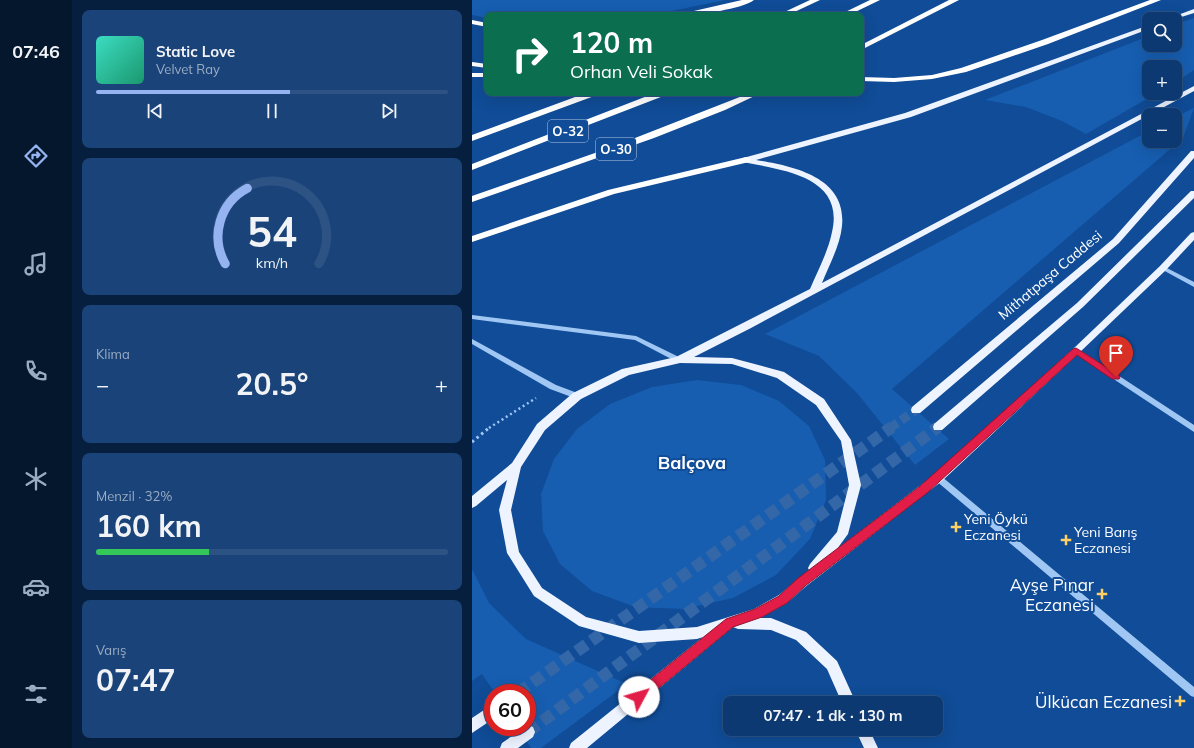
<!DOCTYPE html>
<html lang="tr">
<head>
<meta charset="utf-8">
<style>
  :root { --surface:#0c3971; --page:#1a4479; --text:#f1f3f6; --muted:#9aacc3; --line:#2c5384; --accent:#95b2f1 }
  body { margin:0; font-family:Mulish,sans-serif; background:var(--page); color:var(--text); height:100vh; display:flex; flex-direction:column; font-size:15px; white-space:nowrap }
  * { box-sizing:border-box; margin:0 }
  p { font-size:13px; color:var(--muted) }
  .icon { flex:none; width:22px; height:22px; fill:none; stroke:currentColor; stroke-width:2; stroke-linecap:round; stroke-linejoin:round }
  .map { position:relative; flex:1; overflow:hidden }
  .side { display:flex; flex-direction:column; gap:10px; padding:10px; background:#071f3e; width:400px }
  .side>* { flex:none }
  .top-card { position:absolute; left:12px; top:12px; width:380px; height:84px; border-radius:8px; box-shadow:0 4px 16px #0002,0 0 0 1px var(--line); background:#0b6e4f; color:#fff; overflow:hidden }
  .fabs { position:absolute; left:670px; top:12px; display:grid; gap:8px }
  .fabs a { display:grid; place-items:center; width:40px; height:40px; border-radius:8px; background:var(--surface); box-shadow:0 4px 16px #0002,0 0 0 1px var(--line); font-size:20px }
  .speed { position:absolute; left:12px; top:684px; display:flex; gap:8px; font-size:20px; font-weight:700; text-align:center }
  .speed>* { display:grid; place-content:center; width:52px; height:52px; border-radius:50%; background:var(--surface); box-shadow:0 4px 16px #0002,0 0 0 1px var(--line); line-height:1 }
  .speed .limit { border:6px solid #d22; background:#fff; color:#111 }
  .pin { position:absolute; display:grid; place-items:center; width:34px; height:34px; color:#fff; margin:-41px -17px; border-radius:50% 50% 50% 0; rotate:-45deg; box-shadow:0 0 4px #0007 }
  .pin .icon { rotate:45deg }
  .me { position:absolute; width:44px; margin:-22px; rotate:51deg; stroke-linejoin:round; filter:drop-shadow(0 0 3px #0008) }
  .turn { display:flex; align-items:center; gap:14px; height:84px; padding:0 20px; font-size:18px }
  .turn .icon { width:52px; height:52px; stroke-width:2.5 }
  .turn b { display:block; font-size:28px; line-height:34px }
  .big { font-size:30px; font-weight:700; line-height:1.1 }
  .side .tile { flex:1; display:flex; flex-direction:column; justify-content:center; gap:6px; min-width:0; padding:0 14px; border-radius:8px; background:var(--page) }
  .side .dial { align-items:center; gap:0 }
  .dial svg { height:104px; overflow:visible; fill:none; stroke:var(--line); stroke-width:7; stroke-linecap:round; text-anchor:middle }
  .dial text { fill:var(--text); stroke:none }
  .song { display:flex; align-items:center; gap:12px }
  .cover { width:48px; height:48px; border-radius:6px; background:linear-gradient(135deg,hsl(170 70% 55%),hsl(160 70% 35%)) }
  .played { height:4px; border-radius:2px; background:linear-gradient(90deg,var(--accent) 55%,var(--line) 55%) }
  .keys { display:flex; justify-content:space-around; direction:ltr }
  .heat { display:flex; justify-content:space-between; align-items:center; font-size:22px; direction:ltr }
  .charge { height:6px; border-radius:3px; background:linear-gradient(90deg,#34c759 32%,var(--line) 0) }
  .trip { position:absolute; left:251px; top:696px; width:220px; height:40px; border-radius:8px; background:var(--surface); box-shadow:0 4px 16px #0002,0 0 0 1px var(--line); font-weight:700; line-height:40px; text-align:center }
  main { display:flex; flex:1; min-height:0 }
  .tabs { display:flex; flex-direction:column; width:72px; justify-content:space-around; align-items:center; background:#05172d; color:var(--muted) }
  .tabs .icon { width:28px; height:28px }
  .tabs .current { color:var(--accent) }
  .tabs b { font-size:18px; color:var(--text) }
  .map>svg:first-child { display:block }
  .green { fill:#175eb1 }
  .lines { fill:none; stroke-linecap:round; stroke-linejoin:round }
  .major-tunnel-far1 { stroke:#3467a7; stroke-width:9; stroke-dasharray:9 4.5; stroke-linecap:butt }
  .major-tunnel { stroke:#3467a7; stroke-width:12; stroke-dasharray:12 6; stroke-linecap:butt }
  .path-far1 { stroke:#a0c7f4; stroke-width:2.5; stroke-dasharray:2 3; stroke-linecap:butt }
  .path { stroke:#a0c7f4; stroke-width:3; stroke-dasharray:2.5 3.5; stroke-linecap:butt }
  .minor { fill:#a0c7f4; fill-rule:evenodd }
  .major { fill:#edf4ff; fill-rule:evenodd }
  .highway { fill:#fff; fill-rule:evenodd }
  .route { fill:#e11d48; stroke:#92132f }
  .poi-dot { fill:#ffd063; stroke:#104c97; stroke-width:1.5 }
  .labels { text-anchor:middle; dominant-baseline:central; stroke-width:4; stroke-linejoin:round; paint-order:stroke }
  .shield { fill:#104c97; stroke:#b7c9e0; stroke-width:1 }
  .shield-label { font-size:13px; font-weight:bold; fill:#fff }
  .street-label { font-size:14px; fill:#fff; stroke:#104c97 }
  .poi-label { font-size:14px; fill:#fff; stroke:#104c97; text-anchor:start }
  .near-poi-label { font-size:17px; fill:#fff; stroke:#104c97; text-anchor:end }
  .district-label { font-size:18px; font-weight:bold; fill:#fff; stroke:#104c97 }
</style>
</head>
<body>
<main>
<nav class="tabs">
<b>07:46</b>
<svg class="icon current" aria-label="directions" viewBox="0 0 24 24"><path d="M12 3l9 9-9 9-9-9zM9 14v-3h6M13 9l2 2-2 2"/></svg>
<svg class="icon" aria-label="music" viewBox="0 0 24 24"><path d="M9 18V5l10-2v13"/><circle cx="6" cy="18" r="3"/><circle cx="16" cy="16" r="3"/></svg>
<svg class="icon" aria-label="phone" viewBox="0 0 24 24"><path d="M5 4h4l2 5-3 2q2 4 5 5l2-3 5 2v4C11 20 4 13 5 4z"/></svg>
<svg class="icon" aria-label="climate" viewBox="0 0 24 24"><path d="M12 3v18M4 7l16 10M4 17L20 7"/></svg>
<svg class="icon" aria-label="car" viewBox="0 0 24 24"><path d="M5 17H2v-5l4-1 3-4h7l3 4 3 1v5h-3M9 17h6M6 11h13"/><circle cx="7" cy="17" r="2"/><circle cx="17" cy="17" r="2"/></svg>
<svg class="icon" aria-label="filters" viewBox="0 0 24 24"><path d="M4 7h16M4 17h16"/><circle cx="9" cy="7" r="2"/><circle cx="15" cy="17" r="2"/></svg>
</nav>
<section class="side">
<div class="tile">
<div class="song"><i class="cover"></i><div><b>Static Love</b><p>Velvet Ray</p></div></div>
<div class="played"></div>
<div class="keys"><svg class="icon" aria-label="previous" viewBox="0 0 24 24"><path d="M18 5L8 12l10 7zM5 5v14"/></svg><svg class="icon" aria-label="pause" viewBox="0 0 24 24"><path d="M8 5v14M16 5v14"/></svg><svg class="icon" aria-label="next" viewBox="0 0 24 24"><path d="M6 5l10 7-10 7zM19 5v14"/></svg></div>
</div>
<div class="tile dial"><svg viewBox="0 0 100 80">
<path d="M14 69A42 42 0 1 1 86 69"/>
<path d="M14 69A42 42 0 0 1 31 11" stroke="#95b2f1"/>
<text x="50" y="56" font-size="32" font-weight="700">54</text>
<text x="50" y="72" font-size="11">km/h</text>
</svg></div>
<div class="tile"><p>Klima</p>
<div class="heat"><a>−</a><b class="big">20.5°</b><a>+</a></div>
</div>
<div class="tile"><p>Menzil · 32%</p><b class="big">160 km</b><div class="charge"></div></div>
<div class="tile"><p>Varış</p><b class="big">07:47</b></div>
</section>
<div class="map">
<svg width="722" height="748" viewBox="0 0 722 748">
  <rect width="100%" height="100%" fill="#104c97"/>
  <path class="green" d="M0,0H253L180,15H15V18L0,15Z
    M722,18V70L703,83V67H677V93H685L614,134L590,121L554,107L513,100L677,36V45H703V25Z
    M722,108L711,138L420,389L477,439L443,465L385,393L347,356L293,334L677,131V141H703V117Z
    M225,380L269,385L307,401L337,426L353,460L354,500L338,539L304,575L261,598L212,609L163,607L120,591L88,564L71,531L69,494L82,459L105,429L138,404L180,387Z
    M0,569L17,603L54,639L155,684L69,748H59L45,727H55V693H23L10,674L0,681Z"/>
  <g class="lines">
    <path class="major-tunnel-far1" d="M418,428L444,410
      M464,428L466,427"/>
    <path class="major-tunnel" d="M46,693L420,427
      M56,732L466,427"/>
    <path class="path-far1" d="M17,428L64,398"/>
    <path class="path" d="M0,442L18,427"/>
    <path class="minor" d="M691,266L722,282V287L689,269L688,268Z
      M0,315L164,336L209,358L210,360L207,362H205L163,340L0,319Z
      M0,339L84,385L108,394L109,396L108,398L105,399L78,389L0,344Z
      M602,349H606L722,425V432L602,353L601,351Z
      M466,475L469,476L722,687V697L719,696L463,480L462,478L463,476Z"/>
    <path class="major" d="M722,9V13L703,19H695Z
      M677,25V29L439,117L284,160C321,166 375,177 370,226C368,246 357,265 350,283L722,86V91L279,328L222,357L260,358L312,372L352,399L379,440L389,485L376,534L365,549L462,475L601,349L688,266L719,233L722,232V240L694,270L607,353L470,481L333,587L315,603L288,618H299L334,632L365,661L384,703H370L355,669L324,640L299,630L266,629L261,627L115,748H97L99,743L231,637L225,639L167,643L107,626L62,596L35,553L27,510L35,480L4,506L0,508V496L40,463L65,424L101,393L150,369L204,357L338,289C346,270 356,252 360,232C373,176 310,170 271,162V158L433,113ZM208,363L260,364L305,378L344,405L369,441L377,485L365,532L338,564L336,568L337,570L307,595L282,609L225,627L167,631L114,617L70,588L47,552L39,510L49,467L73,430L109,399L157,375Z
      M719,151H722V158L647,243L448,413H440L439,410L440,407L641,239Z
      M719,191H722V198L611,307L470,430H462L461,427L462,424L605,303Z
      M21,704V719L0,733V718Z
      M56,725L61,727L63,732L61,737L46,748H28L30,743Z
      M383,729H397L406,748H392Z"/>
    <path class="highway" d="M270,0H282C270,9 227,15 212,15L213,13Z
      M338,0H348L316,15H306Z
      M398,0H408L377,15H367Z
      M477,0H487L389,50V45Z
      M678,0H689L576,44L494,72L460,79L422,82L389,81V77L422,78L460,75L489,68L570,40Z
      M0,20L15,23V27L0,24Z
      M0,62L15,64V68L0,66Z
      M0,73H15V77H0Z
      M114,93H126L125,95L0,141V135Z
      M183,93H195L194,95L0,170V164Z
      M278,93H289L253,110L182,138L0,202V196L140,147Z
      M274,157L277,158L279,160L277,162L142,194L0,242V236L136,190Z"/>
  </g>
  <path class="route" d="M604,348L647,375L648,377L647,379H640L605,355L455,493L333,586L315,603L290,617L261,627L171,701L167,703L162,701L161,697L162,693L254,619L283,609L307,596L325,579L447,487L601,349Z"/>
  <g class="poi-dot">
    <path d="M482 521h4v4h4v4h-4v4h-4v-4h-4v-4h4z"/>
    <path d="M592 534h4v4h4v4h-4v4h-4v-4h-4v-4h4z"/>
    <path d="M628 588h4v4h4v4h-4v4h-4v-4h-4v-4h4z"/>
    <path d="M706 695h4v4h4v4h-4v4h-4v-4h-4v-4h4z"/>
  </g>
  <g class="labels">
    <g class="shield">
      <rect x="76" y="120" width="40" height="22" rx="3"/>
      <rect x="124" y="138" width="40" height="22" rx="3"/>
    </g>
    <g class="shield-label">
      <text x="96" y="131">O-32</text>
      <text x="144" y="149">O-30</text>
    </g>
    <g class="street-label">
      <text transform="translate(578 275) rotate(-40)">Mithatpaşa Caddesi</text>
    </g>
    <g class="poi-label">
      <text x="492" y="519">Yeni Öykü<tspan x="492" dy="16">Eczanesi</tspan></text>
      <text x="602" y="532">Yeni Barış<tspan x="602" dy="16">Eczanesi</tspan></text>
    </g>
    <g class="near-poi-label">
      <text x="622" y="584">Ayşe Pınar<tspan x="622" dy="20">Eczanesi</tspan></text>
      <text x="700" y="701">Ülkücan Eczanesi</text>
    </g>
    <g class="district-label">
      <text x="220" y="462">Balçova</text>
    </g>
  </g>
</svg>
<div class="fabs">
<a><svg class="icon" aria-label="search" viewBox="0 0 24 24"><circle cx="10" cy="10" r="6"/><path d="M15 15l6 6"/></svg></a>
<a>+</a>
<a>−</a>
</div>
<div class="speed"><div class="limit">60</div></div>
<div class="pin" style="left:644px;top:377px;background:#d93025"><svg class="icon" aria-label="arrive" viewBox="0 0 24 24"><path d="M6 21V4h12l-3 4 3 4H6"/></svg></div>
<svg class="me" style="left:167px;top:697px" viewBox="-20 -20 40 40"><circle r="19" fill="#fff"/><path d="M0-13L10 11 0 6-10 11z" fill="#e11d48"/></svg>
<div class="trip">07:47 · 1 dk · 130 m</div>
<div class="top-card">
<div class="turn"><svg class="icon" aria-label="right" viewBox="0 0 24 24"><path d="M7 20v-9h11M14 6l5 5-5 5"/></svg><div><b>120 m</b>Orhan Veli Sokak</div></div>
</div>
</div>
</main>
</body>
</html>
